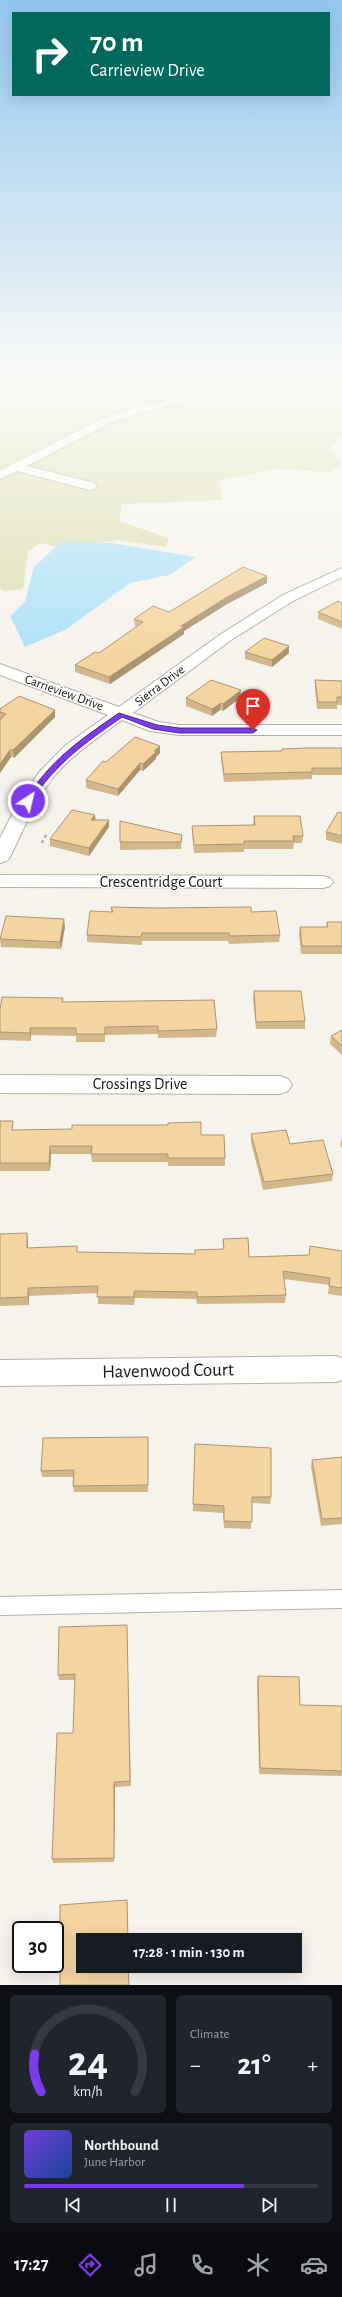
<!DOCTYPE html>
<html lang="en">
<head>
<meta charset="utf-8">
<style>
  :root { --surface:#171b24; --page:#20242c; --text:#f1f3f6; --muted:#9ea1a6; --line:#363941; --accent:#7c3aed }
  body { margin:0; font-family:"Alegreya Sans",sans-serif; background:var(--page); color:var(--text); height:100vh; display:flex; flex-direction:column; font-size:15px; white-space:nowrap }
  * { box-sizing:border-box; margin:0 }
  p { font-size:13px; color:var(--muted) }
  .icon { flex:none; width:22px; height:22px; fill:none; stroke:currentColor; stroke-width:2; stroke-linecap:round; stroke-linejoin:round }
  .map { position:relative; height:1985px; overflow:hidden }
  .details { display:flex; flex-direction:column; gap:10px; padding:10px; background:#0d0f14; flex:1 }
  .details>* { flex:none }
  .guide { position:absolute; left:12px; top:12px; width:318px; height:84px; border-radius:0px; box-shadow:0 4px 16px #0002; background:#00695c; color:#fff; overflow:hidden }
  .speed { position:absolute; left:12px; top:1921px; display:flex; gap:8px; font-size:20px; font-weight:700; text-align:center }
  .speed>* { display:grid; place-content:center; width:52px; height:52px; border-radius:50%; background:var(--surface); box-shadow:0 4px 16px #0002; line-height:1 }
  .speed .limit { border:2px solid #111; border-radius:6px; background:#fff; color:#111 }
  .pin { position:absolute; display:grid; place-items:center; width:34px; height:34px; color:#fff; margin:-41px -17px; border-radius:50% 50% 50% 0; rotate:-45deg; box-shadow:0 0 4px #0007 }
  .pin .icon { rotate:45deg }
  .me { position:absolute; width:44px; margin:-22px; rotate:35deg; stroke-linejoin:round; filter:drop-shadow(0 0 3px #0008) }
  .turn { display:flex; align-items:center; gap:14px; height:84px; padding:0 12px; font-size:18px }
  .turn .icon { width:52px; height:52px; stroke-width:2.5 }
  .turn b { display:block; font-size:28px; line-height:34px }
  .big { font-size:30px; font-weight:700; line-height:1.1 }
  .details .card { flex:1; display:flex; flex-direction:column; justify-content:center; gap:6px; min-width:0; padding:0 14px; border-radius:6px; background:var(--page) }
  .details .dial { align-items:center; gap:0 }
  .dial svg { height:104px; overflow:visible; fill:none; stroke:var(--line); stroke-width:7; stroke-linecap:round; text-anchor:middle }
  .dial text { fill:var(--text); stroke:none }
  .song { display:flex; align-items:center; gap:12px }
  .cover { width:48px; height:48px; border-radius:6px; background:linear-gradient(135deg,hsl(260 70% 55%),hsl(220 70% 35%)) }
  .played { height:4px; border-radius:2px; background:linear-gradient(90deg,var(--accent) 75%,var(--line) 75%) }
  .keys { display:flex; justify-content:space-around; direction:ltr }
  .heat { display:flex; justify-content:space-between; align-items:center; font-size:22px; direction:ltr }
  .details .tiles { flex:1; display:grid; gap:10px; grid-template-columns:1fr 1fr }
  .card:last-child { grid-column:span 2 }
  .trip { position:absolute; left:76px; top:1933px; width:226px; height:40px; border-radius:0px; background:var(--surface); box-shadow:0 4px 16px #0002; font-weight:700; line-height:40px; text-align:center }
  .menu { display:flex; height:64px; justify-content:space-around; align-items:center; background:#090b0e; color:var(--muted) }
  .menu .icon { width:28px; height:28px }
  .menu .selected { color:var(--accent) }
  .menu b { font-size:18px; color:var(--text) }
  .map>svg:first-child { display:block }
  .green { fill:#dde0b2 }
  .water { fill:#afe2f8 }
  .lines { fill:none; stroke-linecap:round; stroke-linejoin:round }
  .lane-casing { stroke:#b4b0ab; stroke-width:2 }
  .street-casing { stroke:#b4b0ab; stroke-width:2 }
  .path { stroke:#b1afaa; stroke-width:2.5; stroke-dasharray:3 3; stroke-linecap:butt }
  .lane { fill:#fff; fill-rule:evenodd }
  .street { fill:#fff; fill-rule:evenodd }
  .wall { fill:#d2b78a }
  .shaded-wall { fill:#ab9571 }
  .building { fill:#f4d5a1; stroke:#ab9571 }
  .route { fill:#7c3aed; stroke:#51269a }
  .labels { text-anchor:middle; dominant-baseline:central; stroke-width:3; stroke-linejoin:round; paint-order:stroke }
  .far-street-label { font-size:13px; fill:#181715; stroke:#fff }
  .street-label { font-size:16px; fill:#181715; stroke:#fff }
  .near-street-label { font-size:19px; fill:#181715; stroke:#fff }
</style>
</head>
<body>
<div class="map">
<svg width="342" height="1985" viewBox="0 0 342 1985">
  <rect width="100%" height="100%" fill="#f6f3ed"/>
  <path class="green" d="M0,377H342V436L330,448L341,464L330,472L274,469L219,481L223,500L122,504L119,521L169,538L166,547L117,540L62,548L41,543L28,551L23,589L3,591L0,588Z"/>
  <path class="water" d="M61,542L112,543L196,557L169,575L130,583L65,630L25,647L10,616L25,602L34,567Z"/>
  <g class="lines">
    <defs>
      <path id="lane" d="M342,1590V1608L0,1615V1597Z"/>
      <path id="street" d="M198,394L204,397L202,399L138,413L110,423L27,466L95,483L96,486L95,489L90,490L17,471L0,479V470L102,419L131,408Z
        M342,568V577L293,601L231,640L133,713L159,722L179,725H342V735H179L150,731L122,720C98,738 71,755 52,779C34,802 23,831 10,857L7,861L0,863V838L19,801L40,771L66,745L108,715L0,675V664L119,707L221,634L283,595Z
        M0,875L323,876L330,878L333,882L330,886L323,888L0,887Z
        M0,1075L280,1076L288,1079L292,1085L288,1091L280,1094L0,1093Z
        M336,1356L342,1358V1380L336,1382L0,1386V1360Z"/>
    </defs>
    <use href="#lane" class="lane-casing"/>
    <use href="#street" class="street-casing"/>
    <path class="path" d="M42,843L46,835"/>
    <use href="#lane" class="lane"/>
    <use href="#street" class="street"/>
  </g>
  <path class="wall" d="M267,576V583L227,604L184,631V634L110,684L75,672V665L99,653L136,627L135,626L134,619L169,612Z
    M342,603V629L318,619V612Z
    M245,652L289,653L272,667L245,659Z
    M315,680L342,681V705H337V709H317L315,688Z
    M186,698H240L223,711L220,710L212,716L186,706Z
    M0,709L55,717L14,758L11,757L0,773V720L1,719H0Z
    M160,746V753L156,757V759L143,771L140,770L118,796L86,788V780L106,762Z
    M342,748V775H312V779L224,782L221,759V752L282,751V749Z
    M342,813V844L326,840V832Z
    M95,815V820L109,827L89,856L50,846V839Z
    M254,816L303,836L302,843H294L293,849H244V852L194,853L192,833V826L253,825Z
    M182,835L181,849L120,850V842Z
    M111,907L251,912L280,935L279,942L229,944L228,941H142V945L87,942V935L111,912Z
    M327,922H342V954H301L299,935L300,927H326Z
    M65,927L61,949L1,947L0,939Z
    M254,991L305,1021V1029H256L253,999Z
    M63,998V1002L217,1029L216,1037L158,1038V1034L105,1035V1042H76V1036L31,1035V1041L0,1040V1009Z
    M342,1030V1055L330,1044L331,1036Z
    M0,1121L14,1130L201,1135L225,1158V1166H168V1162H92L91,1154H51L50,1171H0Z
    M251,1134L290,1144L333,1174L332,1181L263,1190L251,1142Z
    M342,1136V1147H340Z
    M223,1239L249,1257L309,1255L342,1251V1296L328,1294L329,1285L284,1279L286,1295L285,1303L197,1304L196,1299L135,1298L134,1305L98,1304V1293L29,1296V1305L0,1306V1242L28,1241V1248L78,1252L195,1254L223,1249Z
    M148,1437V1492H74L73,1486V1477H42L41,1471Z
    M195,1444L271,1497L270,1504L252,1503L251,1529L224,1528L223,1513L193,1511Z
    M342,1457V1524L321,1526L311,1467L312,1460Z
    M127,1631L131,1786L115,1787L114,1862L53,1863L52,1859L73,1733L75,1680H59L58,1675Z
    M258,1676L300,1705L342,1706V1776L259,1774L257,1682Z"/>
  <path class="shaded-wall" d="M267,576V583L227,604L184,631V634L110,684L109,677L181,626L227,597Z
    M289,646V653L272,667V660Z
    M241,690L240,698L223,711V704Z
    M221,703L220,710L212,716V709Z
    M55,710V717L14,758L13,750Z
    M160,746V753L156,757V759L143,771V764L154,751Z
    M10,750L11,757L0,773V764Z
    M140,763V770L118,796V789Z
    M95,815L96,823L91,820Z
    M109,820V827L89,856V848Z
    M64,919L65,927L61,949L60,942Z
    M30,1028L31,1035V1041L30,1033Z
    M50,1146L51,1154L50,1171L49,1163Z
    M27,1233L28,1241V1256L27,1248Z
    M28,1288L29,1296V1305L28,1297Z
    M114,1782L115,1787L114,1862Z"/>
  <path class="building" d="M243,567L267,576L227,597L181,626L184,627L109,677L75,665L95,652L99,653L143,622L134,619L153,606L169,612Z
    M338,601L342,603V622L318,612Z
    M264,638L289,646L272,660L245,652Z
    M211,680L241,690L223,704L221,703L212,709L186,698Z
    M315,680L342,681V697H337V702H318Z
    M19,696L55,710L13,750H10L0,764V720L6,714L0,712V709Z
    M135,737L160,746L154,751L156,752L143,764L140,763L118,789L86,780L103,761L106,762Z
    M306,748H342V768H312V772L224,774L221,752L282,751V749Z
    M72,810L95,815L91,820H109L89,848L50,839Z
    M338,812L342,813V836L326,832Z
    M254,816H300L303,836H293L294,841H244V844L194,845L192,826L255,825Z
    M120,821L182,835L181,842H120Z
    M111,907L156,908L251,907V912L276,911L280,935L229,936V933H142L141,937L87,935L90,911L113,912Z
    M6,916L64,919L60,942L0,939Z
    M327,922H342V946H302L300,927H328Z
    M254,991H301L305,1021L256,1022Z
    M2,997L63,998L62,1002L214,1000L217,1029L158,1031V1026L105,1027V1034H76V1028H30V1033L0,1032V1009Z
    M342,1030V1046L331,1036Z
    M0,1121H13L12,1130L72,1129V1125H168V1123L201,1122V1135H224L225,1158H168V1154H91L92,1146H50L49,1163H0Z
    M286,1130L290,1144L323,1140L333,1174L264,1182L251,1134Z
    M27,1233V1248L77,1246V1252L195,1254V1250L224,1249L223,1239L248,1238L249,1257L309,1255L310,1246L342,1251V1288L329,1286L330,1278L283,1271L286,1295L197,1297V1292L134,1291V1297H97L98,1286L28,1288V1297L0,1298V1234Z
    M148,1437V1485L73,1486L74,1470L41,1471L43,1438Z
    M195,1444L271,1448V1497H252V1522L224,1521V1506L193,1504Z
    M342,1457V1518L322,1519L312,1460Z
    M127,1625L130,1781L114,1782V1858L52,1859L57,1733H73L75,1674L58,1675L59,1627Z
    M258,1676L299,1677L300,1705L342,1706V1771L260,1768Z
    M127,1900L128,1940H83V1966H128L129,1985H60V1905Z"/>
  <linearGradient id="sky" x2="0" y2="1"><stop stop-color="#91c6ee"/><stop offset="0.58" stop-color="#fbfaf7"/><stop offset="1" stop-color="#fbfaf7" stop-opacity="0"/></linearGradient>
  <rect width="342" height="655" fill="url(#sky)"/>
  <path class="route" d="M119,713L157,725L179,728H253L257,730L253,733H179L153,729L122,717C82,745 59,761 30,802H25L24,801C53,758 77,742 119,713Z"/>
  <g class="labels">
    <g class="far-street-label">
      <text transform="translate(160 686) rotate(-37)">Sierra Drive</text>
      <text transform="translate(64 693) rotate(20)">Carrieview Drive</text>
    </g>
    <g class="street-label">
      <text x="161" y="882">Crescentridge Court</text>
      <text x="140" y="1084">Crossings Drive</text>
    </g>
    <g class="near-street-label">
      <text transform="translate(168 1371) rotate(-1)">Havenwood Court</text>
    </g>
  </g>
</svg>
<div class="speed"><div class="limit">30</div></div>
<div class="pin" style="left:253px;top:730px;background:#d93025"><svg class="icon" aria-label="arrive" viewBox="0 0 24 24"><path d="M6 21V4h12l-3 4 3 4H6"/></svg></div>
<svg class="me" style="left:28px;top:801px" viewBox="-20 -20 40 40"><circle r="17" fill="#7c3aed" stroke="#fff" stroke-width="3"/><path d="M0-11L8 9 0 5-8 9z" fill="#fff"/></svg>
<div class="trip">17:28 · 1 min · 130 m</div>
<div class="guide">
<div class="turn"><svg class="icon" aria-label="right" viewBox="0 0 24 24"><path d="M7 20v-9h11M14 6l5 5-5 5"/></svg><div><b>70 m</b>Carrieview Drive</div></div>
</div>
</div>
<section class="details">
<div class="tiles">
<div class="card dial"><svg viewBox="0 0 100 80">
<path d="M14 69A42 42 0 1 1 86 69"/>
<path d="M14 69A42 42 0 0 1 9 40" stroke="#7c3aed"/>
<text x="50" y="56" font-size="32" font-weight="700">24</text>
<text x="50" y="72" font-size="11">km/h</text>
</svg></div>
<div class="card"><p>Climate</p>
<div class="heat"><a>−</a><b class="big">21°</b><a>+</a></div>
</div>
<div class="card">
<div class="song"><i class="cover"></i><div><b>Northbound</b><p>June Harbor</p></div></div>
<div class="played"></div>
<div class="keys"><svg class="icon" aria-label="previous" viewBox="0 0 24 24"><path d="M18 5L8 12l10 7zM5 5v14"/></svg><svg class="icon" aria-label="pause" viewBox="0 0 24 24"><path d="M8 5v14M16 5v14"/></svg><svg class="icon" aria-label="next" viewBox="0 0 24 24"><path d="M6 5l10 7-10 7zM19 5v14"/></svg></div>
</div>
</div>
</section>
<nav class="menu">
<b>17:27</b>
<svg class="icon selected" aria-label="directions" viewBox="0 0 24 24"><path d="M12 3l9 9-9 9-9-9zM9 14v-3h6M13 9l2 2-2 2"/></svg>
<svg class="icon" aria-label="music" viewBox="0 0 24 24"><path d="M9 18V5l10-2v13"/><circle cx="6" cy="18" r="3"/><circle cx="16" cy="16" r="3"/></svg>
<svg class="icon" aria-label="phone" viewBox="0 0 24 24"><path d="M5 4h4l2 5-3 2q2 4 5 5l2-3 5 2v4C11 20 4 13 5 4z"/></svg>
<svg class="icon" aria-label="climate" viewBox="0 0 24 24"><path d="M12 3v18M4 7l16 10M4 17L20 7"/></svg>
<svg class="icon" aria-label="car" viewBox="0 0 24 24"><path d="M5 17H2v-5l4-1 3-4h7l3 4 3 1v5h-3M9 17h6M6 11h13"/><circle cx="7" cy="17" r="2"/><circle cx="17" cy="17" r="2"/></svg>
</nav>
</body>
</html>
